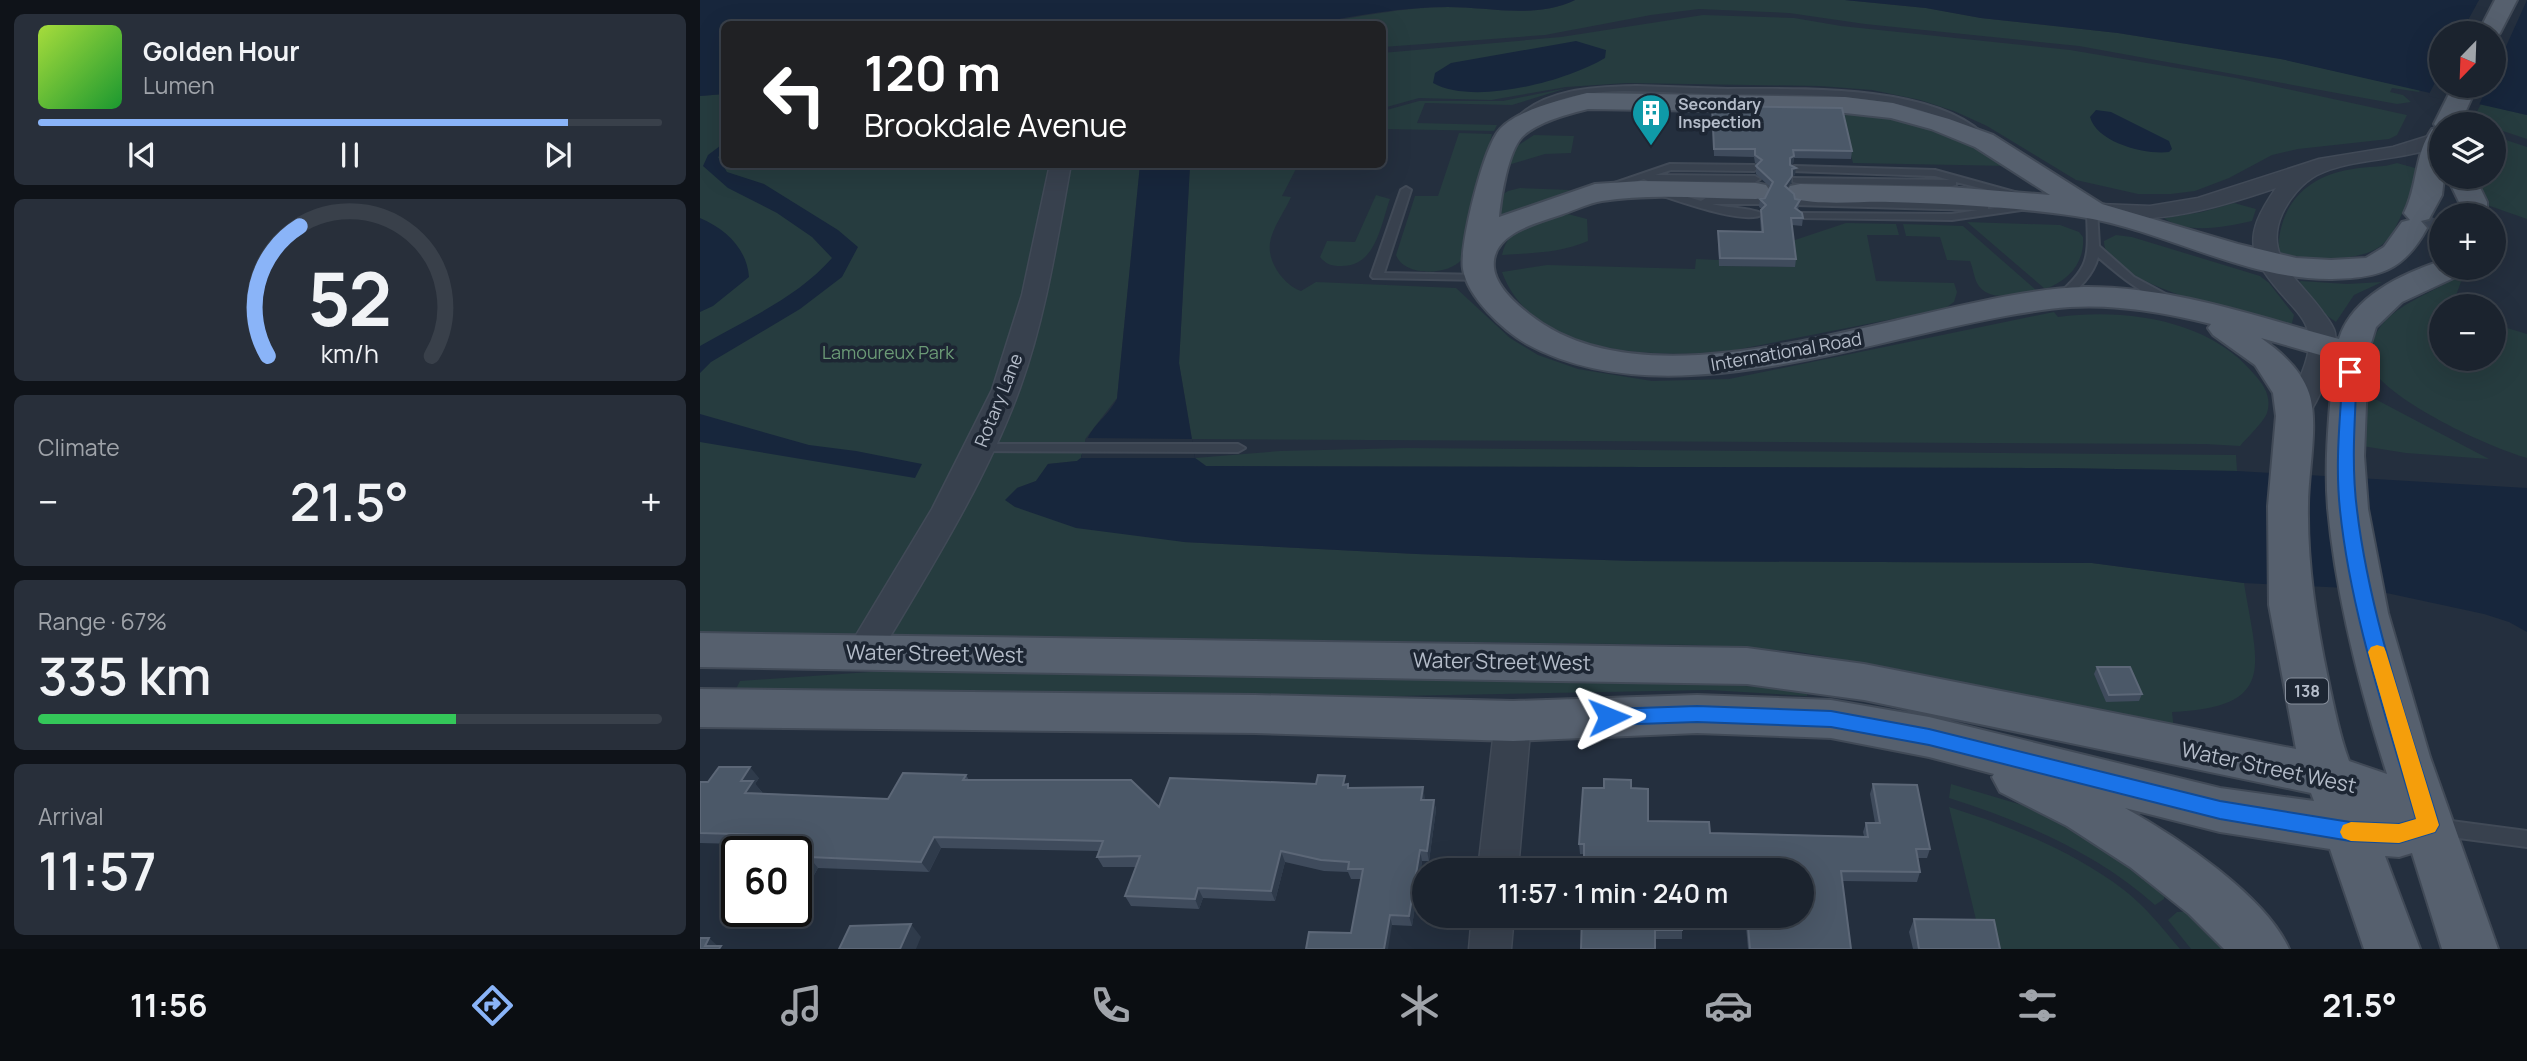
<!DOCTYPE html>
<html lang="en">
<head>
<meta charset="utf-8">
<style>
  :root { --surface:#1b232e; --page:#282f3a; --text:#f1f3f6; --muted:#a0a4aa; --line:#39404a; --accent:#8ab4f8 }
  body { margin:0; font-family:Manrope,sans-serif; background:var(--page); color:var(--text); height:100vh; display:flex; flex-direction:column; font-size:26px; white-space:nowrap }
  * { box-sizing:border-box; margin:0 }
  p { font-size:23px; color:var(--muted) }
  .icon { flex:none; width:38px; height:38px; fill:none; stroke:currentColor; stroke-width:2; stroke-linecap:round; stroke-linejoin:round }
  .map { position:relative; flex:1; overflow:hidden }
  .sheet { display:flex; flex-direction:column; gap:14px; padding:14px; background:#0f1319; width:700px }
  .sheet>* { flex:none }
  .guide { position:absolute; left:21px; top:21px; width:665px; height:147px; border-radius:10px; box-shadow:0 7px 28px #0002,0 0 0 2px var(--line); background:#202124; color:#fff; overflow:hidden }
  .needle { width:46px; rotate:203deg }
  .controls { position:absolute; left:1729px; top:21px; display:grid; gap:14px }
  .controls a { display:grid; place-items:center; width:77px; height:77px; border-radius:50%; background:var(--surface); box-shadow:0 7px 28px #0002,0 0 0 2px var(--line); font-size:35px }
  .speed { position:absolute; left:21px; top:836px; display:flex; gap:14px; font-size:35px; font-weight:700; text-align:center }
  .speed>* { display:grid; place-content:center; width:91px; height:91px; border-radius:50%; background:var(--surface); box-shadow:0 7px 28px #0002,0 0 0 2px var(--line); line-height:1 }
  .speed .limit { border:4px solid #111; border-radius:10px; background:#fff; color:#111 }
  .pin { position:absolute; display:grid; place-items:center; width:60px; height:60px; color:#fff; margin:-30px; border-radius:14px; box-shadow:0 4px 10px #0006 }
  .me { position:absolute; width:77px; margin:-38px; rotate:88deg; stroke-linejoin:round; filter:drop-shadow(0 0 5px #0008) }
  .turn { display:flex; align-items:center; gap:24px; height:147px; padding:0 28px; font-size:32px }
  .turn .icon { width:91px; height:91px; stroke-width:2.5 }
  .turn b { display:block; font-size:49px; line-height:60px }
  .big { font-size:52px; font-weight:600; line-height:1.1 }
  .sheet .tile { flex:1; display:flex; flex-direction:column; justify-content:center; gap:10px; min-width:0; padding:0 24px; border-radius:10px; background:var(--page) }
  .sheet .dial { align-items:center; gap:0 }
  .dial svg { height:182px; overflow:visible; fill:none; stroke:var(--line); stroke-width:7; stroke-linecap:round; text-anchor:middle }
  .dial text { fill:var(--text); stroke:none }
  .song { display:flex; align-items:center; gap:21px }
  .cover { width:84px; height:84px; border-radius:10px; background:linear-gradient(135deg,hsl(80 70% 55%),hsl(130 70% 35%)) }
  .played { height:7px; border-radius:4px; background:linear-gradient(90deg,var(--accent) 85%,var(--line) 85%) }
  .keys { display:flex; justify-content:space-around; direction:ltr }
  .heat { display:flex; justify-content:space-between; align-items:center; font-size:38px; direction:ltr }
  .charge { height:10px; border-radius:5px; background:linear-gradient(90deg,#34c759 67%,var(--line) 0) }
  .trip { position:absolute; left:712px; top:858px; width:402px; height:70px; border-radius:35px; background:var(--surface); box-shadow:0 7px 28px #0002,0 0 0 2px var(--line); font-weight:600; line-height:70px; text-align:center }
  .menu { display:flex; height:112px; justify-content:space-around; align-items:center; background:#0b0e12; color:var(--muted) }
  .menu .icon { width:49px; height:49px }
  .menu .active { color:var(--accent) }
  .menu b { font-size:32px; color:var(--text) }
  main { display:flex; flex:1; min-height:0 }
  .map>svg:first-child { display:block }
  .green { fill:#263c3f }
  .water { fill:#17263c; fill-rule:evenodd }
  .pier { fill:#242f3e }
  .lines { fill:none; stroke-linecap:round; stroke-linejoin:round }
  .primary-tunnel { stroke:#3a4453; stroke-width:31; stroke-dasharray:31 15; stroke-linecap:butt }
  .service-casing { stroke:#414a57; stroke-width:4 }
  .minor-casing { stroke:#414a57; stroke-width:3 }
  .primary-casing { stroke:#414a57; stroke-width:4 }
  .service { fill:#38414e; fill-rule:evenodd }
  .minor { fill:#38414e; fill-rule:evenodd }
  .primary { fill:#56606e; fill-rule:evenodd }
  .wall { fill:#3f4b5c }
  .shaded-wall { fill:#2f3b4b }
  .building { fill:#4b5868; stroke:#5c6777; stroke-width:2 }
  .route { fill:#1a73e8; stroke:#114b97; stroke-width:2 }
  .slow { fill:#f59e0b }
  .labels { text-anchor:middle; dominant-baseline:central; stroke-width:7; stroke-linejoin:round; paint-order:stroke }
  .far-poi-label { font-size:16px; font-weight:bold; fill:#b4bcc9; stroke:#1d2633; text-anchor:start }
  .shield { fill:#1d2633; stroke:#878f9c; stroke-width:2 }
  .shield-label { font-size:16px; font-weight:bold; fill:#b4bcc9 }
  .street-label { font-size:18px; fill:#b4bcc9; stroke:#1d2633 }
  .park-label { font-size:18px; fill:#6b9a76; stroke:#1d2633 }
  .near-street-label { font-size:21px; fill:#b4bcc9; stroke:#1d2633 }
</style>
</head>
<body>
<main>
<section class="sheet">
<div class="tile">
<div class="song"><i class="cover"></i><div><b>Golden Hour</b><p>Lumen</p></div></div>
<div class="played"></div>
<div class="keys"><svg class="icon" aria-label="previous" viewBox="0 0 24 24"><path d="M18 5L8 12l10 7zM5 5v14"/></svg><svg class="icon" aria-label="pause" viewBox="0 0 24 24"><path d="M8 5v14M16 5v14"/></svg><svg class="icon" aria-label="next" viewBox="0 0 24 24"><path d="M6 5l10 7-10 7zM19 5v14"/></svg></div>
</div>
<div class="tile dial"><svg viewBox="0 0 100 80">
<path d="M14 69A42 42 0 1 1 86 69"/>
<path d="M14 69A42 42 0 0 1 28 12" stroke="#8ab4f8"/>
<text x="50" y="56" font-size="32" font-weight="700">52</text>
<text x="50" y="72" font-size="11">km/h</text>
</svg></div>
<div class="tile"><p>Climate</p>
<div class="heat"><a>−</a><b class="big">21.5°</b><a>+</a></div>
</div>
<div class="tile"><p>Range · 67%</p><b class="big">335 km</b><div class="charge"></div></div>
<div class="tile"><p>Arrival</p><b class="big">11:57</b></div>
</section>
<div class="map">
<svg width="1827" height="949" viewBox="0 0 1827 949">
  <rect width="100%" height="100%" fill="#242f3e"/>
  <path class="green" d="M875,0H1145L1226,8L1281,18L1418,33L1581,59L1720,90L1719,92L1692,88L1690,92L1703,95L1711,102L1697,104L1379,46L1165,24L1089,13L999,9L951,15L845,35L683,47L682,24H614C658,17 703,7 748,7C790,7 835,19 875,0Z
    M1003,15L1094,18L1141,26L1370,50L1536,78L1707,115L1697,135L1689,139L1598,149L1572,155L1529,178L1495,191L1471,194H1438L1376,180L1287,126L1254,111L1220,100L1172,90L1120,86L926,83L866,87L791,100L719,98L683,108L682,53L861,37Z
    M867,88L812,105L725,103L717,123L797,125L794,131L683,129V111L719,101H803Z
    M24,94V164L440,165L417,398L386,438L381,458L377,461L348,464L336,481L317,488L484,542L717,554L937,561L1392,563L1544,583C1557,665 1579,707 1472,712L1474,730L1204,670L1093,651L997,645L0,632V96Z
    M1781,104L1827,115V139L1794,128V124L1772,121Z
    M1140,110L1174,113L1254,134L1310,166L1153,163Z
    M759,133L792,134L762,259C749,276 704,277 696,255L715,196H738Z
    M834,135L874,136L871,153L845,154L808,165L814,148Z
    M1794,136L1827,147V219L1787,205L1771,177H1794Z
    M1697,163L1715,168C1719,183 1713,195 1705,208C1698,221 1694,234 1683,244C1659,265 1606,258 1578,254C1578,206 1605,176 1653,169C1668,166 1682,168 1697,163Z
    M490,165H598L582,196L591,197C585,211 572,228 570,243C567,262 584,285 601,291L616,282L756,288L810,338L838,355L878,369L952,381L1029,379L1354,312L1358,317C1424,308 1509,319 1554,374C1564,385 1572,397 1567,413C1565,420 1547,438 1540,446L1505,444L492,439L479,363Z
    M820,188L871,190L795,220L799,197L808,191Z
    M676,195L690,199C680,227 676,267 640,266C631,266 626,264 620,257L627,241L655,242Z
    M1534,203L1556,209L1552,221C1525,227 1488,235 1464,218L1502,212Z
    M864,213L887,219L888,241C861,253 832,253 802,255C808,224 838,222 864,213Z
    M1267,222L1360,225L1379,232L1383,237C1385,263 1368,281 1345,289Z
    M1146,223L1196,224L1199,235H1167L1176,281L1254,283L1257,292L1254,302L1244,309L1035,350C961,359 833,358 802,272L847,265L995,269L996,259L1019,260V266L1095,267L1092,241Z
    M1203,224L1263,226L1337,291C1320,294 1288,304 1277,283C1274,277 1273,268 1270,261L1247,260L1240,237L1206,236Z
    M1416,235L1432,237L1560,276L1569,283L1594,315L1592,323L1587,325C1553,316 1402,284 1404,241Z
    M1765,271L1752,306H1741V359H1794V324L1827,334V458C1786,446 1693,403 1670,367C1665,307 1730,299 1765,271Z
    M1601,281L1647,284L1682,282L1654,295L1636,322L1626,315L1598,283Z
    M1665,399L1677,400L1789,459L1706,453L1662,446Z
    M707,448L1536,455L1537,471L1355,468L506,466L495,458L580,451Z
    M184,671L1008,683L1107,691V696L1009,690L650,697L36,689L40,681Z
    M1251,784L1322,805L1362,821L1465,884L1464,899L1455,905C1397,853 1322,821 1249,798Z
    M1249,807C1310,826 1373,851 1424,890C1446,907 1462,928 1480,949H1283Z
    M1494,911L1521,947L1522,949H1491L1468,920L1477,912Z"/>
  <path class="water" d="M0,0H875C835,19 790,7 748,7C703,7 657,15 614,24H24V94L0,96Z
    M1145,0H1827V115L1581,59L1418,33L1281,18L1226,8ZM1741,33H1794V86H1741Z
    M876,41L906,50L905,58C867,81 774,106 733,83L735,73L751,63Z
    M1396,110L1411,112L1469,141L1472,149L1469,152C1446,155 1397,143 1390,117Z
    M24,143V152L18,157L27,172L64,184L138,230L158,247L142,277L100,309L11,362L0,373V346C45,320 97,298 132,258L112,237L77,213L28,188L3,166L8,155Z
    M440,165H490L479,363L495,458L506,466L1355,468L1537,471L1827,488V632L1809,622L1784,614L1668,589L1544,583L1392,563L937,561L717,554L484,542L376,528L315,507L305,500L317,488L336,481L348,464L377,461L381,458C390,422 401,426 417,399Z
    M0,218C26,229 47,249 49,277L13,306L0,312Z
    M0,414L109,445L156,451L222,464L215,478L0,442Z"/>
  <path class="pier" d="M1779,0H1827L1794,73V33H1761Z
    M1741,71V86H1788L1778,107L1728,96Z
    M386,438L492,439L495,458H381Z"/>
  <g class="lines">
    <path class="primary-tunnel" d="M1735,233L1741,222"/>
    <defs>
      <path id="service" d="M937,86C968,87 998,88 1028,89C1097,89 1230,84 1283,134L1275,136C1252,121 1228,111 1201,105C1138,92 1073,95 1009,94C962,93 912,86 866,98C848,103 833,112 820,125L812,123C842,88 895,87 937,86Z
        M970,164L1054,165L1059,168L1054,171L971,170L955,175L1055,176L1060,179L1055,182L948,181L944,179L902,192L897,189Z
        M1095,166L1235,170L1329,196L1324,199L1256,182V185L1252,186L1097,183L1093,182V178L1250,180L1235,176L1091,171V167Z
        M706,187L711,190L684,273L781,275L787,278L785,280L673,278L671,276L701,190Z
        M961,189L1001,201L1006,198L1058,199L1062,200V204H1012C1026,208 1054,208 1063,214C1046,226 979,201 957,194V190Z
        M1100,200L1284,204L1288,205V209L1328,203L1333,206L1328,209L1252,220L1102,218L1097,215L1098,213L1252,214L1278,210L1096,205V201Z
        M1392,207L1397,210L1399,246L1434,277L1473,298V302C1453,305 1413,270 1398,257C1393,276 1379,288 1364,300H1356V296C1393,265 1388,255 1387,210Z
        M278,444H538L545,448L538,452L273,451L271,448L273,445Z
        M1736,819L1827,831V847L1736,835L1729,833L1727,827L1729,821Z"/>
      <path id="minor" d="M1738,133L1741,134V145C1701,162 1654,157 1617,175C1602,183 1589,199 1582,214C1562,259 1602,281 1624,314C1628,319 1634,327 1635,333C1639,359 1618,401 1604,422L1594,425L1584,422L1580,416C1592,395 1615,356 1608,331C1605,319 1595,309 1587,300C1548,257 1541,238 1576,188C1517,208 1461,224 1398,218L1390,216L1387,211L1390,206L1398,204L1450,206L1498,198L1619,159L1693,147Z
        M350,164H371C357,240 346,316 320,388C285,484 227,574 175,662L163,666L151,662L146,652L232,509L292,390L322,295Z
        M813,706L826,710L831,721L818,870H778L795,721L800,710Z
        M772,915H814L811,949H769Z"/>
      <path id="primary" d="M1795,0H1817L1800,33L1794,39V33H1778Z
        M1753,86H1777L1760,124H1741V177H1744L1742,195L1729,219L1721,221L1727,228C1704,271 1679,278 1632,279C1542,280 1462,228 1375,216C1314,207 1252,204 1190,202C1158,201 1121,206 1090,198L1086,192L1090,186L1100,184L1250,187L1350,195L1275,147L1231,129L1191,118L1145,113L888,109C868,114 837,122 822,137C808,152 801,197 799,217L895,184L941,181L1056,183L1066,185L1070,191L1066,197L1056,199C1005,199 952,193 902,201C889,203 875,210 863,214C838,223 790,233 794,268C796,286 815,303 829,314C961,420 1230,291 1384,287C1471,286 1555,316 1639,339C1652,297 1701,274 1741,261V268H1764L1760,275L1702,302L1676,327L1668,353L1664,456L1668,509L1688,613L1730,757L1798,949H1742L1712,853L1699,857L1685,856L1720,949H1664L1630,849L1520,832L1425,808C1476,836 1566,896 1589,949H1524L1489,914L1430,867L1367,826L1300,792L1292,777L1294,774L1229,757L1131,738L997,733L813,741L555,733L0,727V689L555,695L813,701L997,695L1131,700L1229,717L1520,788L1614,801L1611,793L1164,700L1047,684L0,667V633L1047,648L1164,664L1596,749L1569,605L1568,506L1576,416L1573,393L1555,365L1513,335L1508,328L1511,324C1466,313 1418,304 1370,307C1207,320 981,428 827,344C804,331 767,297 763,269C759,247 783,147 800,129C819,109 861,100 887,93L1145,97L1193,103L1249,119L1293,135L1402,204L1538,244L1596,258L1631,260L1666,258L1684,247L1702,222L1710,220L1704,213C1718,186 1714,155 1732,129L1737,128L1734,124ZM1561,338L1634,359C1630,408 1624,458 1628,508C1636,597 1660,689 1687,774L1649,761C1639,734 1634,707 1628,679C1616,621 1607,564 1608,505C1608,472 1619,423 1609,393C1601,369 1580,351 1561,338Z
        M1747,177H1775L1787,202V215H1759V202Z"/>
    </defs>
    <use href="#service" class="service-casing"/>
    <use href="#minor" class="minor-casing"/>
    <use href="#primary" class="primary-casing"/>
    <use href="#service" class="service"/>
    <use href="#minor" class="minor"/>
    <use href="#primary" class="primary"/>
  </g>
  <path class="wall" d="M1012,106L1152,151L1151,159L1094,158L1093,164L1090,165L1095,175L1092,176L1091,183L1087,188L1095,199L1100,200L1098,210L1103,218L1102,226L1092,225L1096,259L1095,267L1019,266L1018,231L1061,232L1060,218L1062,209L1059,207L1060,199L1065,198L1070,187L1056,174V166L1058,165L1055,163L1054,157L1014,156Z
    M1397,667L1442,694L1439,701L1406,702L1394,674Z
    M266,775L269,780L459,807L616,784H648L649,788L723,787L724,800H734L736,810L729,861H722L712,926L692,925L651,933L661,879H651L648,872L624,871L585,862L575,901L503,898L499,909L431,906L425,896L436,867H403L397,857L399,851L241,848L229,872L118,868L114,875L107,874L101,884H96V852L69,845L0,843V782L59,778L55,784L62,792L61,793L188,799Z
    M1173,784L1230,849L1227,858H1218L1220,872L1217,882L1142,881L1151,949H1048L1045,915H1102V870H884V854H880L879,844L904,788H931L948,821L1010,833L1164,836L1163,832L1166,823H1175L1170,794Z
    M882,915L982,930V939H955Z
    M1214,919L1300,949H1213L1209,932Z"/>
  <path class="shaded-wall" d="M1094,156L1093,164L1089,165L1090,158Z
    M1096,168L1095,175L1092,176L1091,183L1084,193L1085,186L1092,169Z
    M50,767L59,778L55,784L62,792L55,803L45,793L41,781Z
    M723,787L725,798L723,810L721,800Z
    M734,800L736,810L729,861L727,851Z
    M234,837L241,848L229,872L221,862Z
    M720,850L722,861L712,926L709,916Z
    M581,851L585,862L575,901L571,891Z
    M109,857L118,868L114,875L105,864Z
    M98,864L107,874L101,884L96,879V867Z
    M498,888L503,898L499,909L495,899Z
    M690,915L692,925L688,949H684Z
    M211,924L221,937L216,949H200Z
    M9,938L19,947L5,946Z"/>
  <path class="building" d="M1012,106L1142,108L1152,151L1093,150L1094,156L1090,158V165L1096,168L1092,169V176L1085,186L1094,194L1095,199L1100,200L1095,208L1102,213L1103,218H1091L1096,259L1020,258L1018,231L1063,232L1061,210L1066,205L1060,199L1065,198L1073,182L1056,166L1062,160L1055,155V149H1014Z
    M1397,667H1430L1442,694L1409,695Z
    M19,767H50L41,781H53L45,793L188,799L203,773L266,775L263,780H431L459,807L470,778L616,784L618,775L645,776L643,785L648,784V788L723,787L721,800H734L727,851L720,850L709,916L690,915L684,949H606L609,932L651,933L663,869H648L649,862L621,860L581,851L571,891L498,888L495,899L425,896L440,856L397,857L403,841L234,837L221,862L109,857L105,864H98L96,867V852H64L76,835L0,833V782H8Z
    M904,779L931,780V788L948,789V821L1009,822L1010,833L1168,837L1166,823H1180L1173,784L1217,785L1230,849H1216L1220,872L1141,871L1151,949H1050L1047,915H1102V870H1044V863L981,862V870H884V844H879L883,788H904Z
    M882,915H982V930H955V949H881Z
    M1214,919L1294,920L1300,949H1219Z
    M211,924L200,949H139L150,926Z
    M0,938H9L5,946H21L19,949H0Z"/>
  <path class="route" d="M1650,367L1657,372C1655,418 1651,464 1657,510C1670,618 1708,722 1739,825L1735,832L1699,843L1650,841L1520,819L1229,745L1131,727L997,722L909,725L903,722L900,717L903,711L909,709L997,706L1131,711L1229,729L1520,801L1650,822L1699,824L1716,819C1687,718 1651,616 1640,510C1635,464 1640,418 1643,372Z"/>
  <path class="slow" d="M1677,645L1684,647L1686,652L1739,825L1735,832L1699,843L1651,841L1643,838L1640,832L1643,825L1651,822L1699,824L1716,819L1668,652L1671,647Z"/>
  <defs>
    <symbol id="building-pin" viewBox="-11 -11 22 30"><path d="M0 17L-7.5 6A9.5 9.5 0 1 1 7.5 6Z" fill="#0f9aa8" stroke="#1d2633"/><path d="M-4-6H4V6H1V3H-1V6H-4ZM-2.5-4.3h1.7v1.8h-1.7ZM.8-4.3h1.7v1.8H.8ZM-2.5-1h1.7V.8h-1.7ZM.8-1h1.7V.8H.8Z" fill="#fff"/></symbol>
  </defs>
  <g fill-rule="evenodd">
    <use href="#building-pin" x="929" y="91" width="44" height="60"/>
  </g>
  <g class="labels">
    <g class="far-poi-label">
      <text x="978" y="104">Secondary<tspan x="978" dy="18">Inspection</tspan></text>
    </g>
    <rect class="shield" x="1586" y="678.5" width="42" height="25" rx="5"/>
    <g class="shield-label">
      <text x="1607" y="691">138</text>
    </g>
    <g class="street-label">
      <text transform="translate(1086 351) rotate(-10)">International Road</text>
      <text transform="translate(298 400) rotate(-68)">Rotary Lane</text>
    </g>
    <g class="park-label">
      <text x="188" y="352">Lamoureux Park</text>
    </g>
    <g class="near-street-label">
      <text transform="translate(235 653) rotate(1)">Water Street West</text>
      <text transform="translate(802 661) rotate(1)">Water Street West</text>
      <text transform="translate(1569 767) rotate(12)">Water Street West</text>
    </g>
  </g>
</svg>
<div class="controls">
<a><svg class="needle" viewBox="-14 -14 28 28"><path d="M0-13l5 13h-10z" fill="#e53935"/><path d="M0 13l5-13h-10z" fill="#a0a4aa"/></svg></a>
<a><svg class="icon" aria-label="layers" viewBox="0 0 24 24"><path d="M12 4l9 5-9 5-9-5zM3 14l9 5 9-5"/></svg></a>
<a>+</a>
<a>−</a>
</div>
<div class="speed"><div class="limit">60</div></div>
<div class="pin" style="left:1650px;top:372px;background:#d93025"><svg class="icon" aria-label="arrive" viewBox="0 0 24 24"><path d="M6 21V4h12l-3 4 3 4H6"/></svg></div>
<svg class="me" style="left:909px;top:717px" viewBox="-20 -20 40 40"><path d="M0-17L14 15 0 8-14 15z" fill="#1a73e8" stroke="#fff" stroke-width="4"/></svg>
<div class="trip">11:57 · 1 min · 240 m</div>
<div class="guide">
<div class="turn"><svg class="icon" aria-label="left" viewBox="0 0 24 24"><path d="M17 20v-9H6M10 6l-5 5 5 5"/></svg><div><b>120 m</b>Brookdale Avenue</div></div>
</div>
</div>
</main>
<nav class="menu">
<b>11:56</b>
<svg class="icon active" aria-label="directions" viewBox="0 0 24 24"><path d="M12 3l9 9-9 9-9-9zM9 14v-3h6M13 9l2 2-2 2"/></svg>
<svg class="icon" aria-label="music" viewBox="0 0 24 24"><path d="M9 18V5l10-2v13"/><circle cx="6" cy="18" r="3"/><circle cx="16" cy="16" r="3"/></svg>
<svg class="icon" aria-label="phone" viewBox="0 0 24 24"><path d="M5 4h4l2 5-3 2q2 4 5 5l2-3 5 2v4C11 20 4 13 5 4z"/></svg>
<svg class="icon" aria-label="climate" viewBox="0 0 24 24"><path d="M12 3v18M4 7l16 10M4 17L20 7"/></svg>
<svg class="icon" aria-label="car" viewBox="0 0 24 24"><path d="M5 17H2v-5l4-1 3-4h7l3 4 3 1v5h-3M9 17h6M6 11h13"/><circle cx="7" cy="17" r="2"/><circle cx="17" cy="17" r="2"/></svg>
<svg class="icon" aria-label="filters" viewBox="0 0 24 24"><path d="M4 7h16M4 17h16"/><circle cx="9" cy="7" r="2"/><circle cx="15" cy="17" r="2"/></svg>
<b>21.5°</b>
</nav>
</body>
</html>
